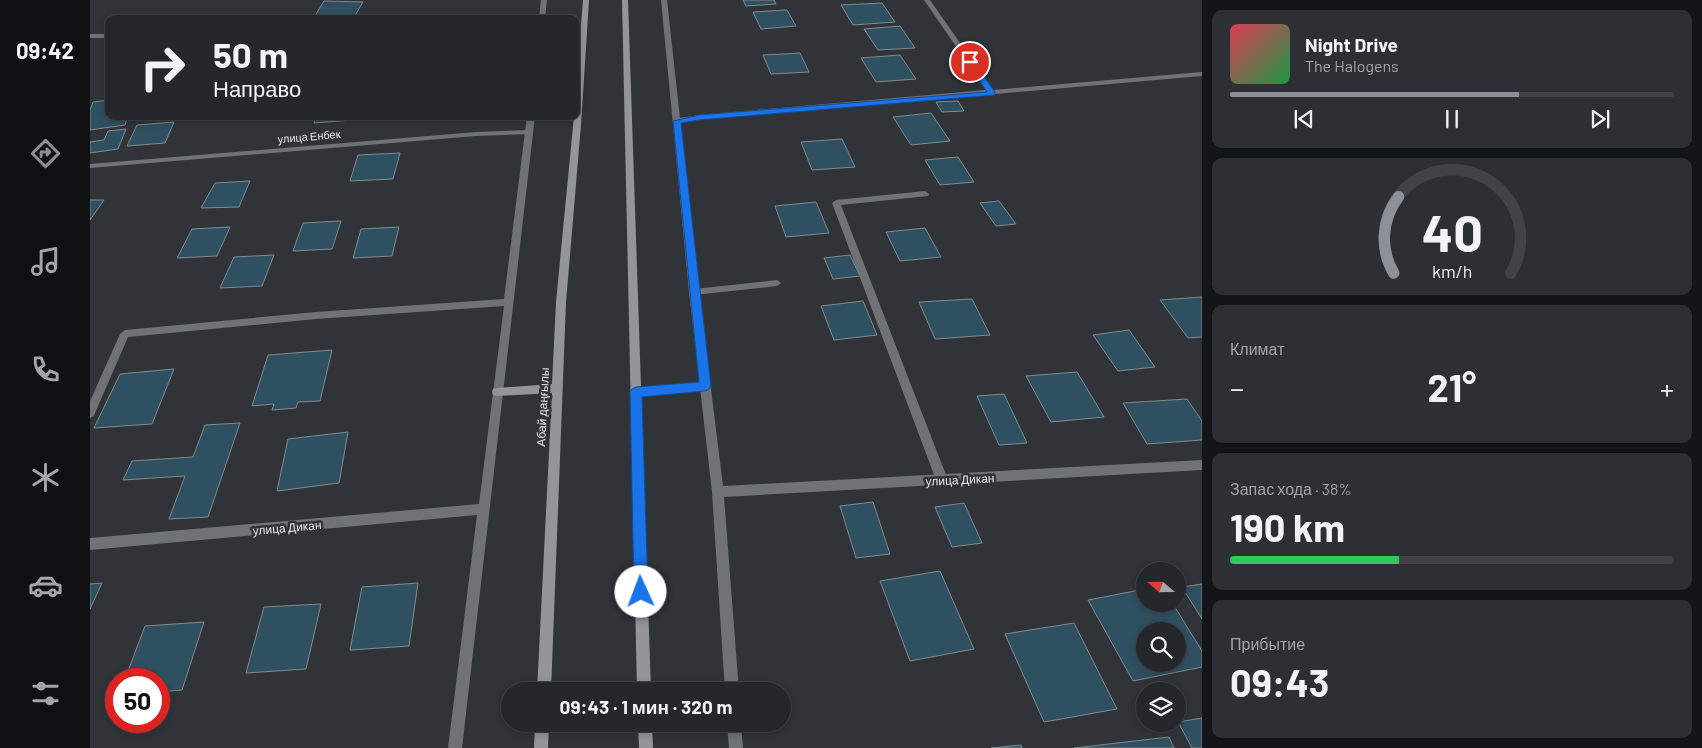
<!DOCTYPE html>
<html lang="ru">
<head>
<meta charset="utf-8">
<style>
  :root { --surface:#24272b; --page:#2c2f33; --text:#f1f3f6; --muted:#a3a5a9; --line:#414447; --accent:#8c9099 }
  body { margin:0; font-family:Barlow,sans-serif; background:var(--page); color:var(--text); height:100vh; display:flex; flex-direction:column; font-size:19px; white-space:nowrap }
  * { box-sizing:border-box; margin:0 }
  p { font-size:16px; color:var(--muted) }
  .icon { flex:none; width:28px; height:28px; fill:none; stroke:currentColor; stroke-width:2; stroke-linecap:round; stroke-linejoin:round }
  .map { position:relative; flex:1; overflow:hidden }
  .drawer { display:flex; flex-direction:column; gap:10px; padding:10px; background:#141518; width:500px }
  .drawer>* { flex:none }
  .top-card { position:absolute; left:15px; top:15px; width:475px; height:105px; border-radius:10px; box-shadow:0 2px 8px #0003,0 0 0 1px var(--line); background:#24272b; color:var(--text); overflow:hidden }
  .needle { width:32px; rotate:290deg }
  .buttons { position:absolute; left:1046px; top:562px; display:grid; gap:10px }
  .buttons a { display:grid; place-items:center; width:50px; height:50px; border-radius:50%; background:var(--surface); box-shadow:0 2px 8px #0003,0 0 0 1px var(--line); font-size:25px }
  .speed { position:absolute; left:15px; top:668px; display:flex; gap:10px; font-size:25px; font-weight:700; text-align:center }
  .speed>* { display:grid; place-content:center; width:65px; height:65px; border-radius:50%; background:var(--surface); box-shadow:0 2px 8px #0003,0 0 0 1px var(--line); line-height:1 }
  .speed .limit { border:8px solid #d22; background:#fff; color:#111 }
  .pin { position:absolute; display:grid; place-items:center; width:42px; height:42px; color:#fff; margin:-21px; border:2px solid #fff; border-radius:50%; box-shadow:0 1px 5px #0007 }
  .me { position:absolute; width:55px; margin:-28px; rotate:358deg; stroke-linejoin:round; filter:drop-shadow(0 0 4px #0008) }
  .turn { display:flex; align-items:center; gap:18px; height:105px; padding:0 25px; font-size:22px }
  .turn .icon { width:65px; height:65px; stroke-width:2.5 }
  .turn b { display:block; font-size:35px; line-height:42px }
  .big { font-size:38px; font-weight:700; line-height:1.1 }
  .drawer .tile { flex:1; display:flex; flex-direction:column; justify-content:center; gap:8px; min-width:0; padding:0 18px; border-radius:10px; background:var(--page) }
  .drawer .dial { align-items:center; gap:0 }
  .dial svg { height:130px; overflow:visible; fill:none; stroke:var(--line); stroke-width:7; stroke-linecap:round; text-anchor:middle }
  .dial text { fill:var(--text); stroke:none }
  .song { display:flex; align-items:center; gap:15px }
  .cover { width:60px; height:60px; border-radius:8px; background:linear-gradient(135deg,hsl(350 70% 55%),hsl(140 70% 35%)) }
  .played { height:5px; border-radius:2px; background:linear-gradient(90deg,var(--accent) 65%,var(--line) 65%) }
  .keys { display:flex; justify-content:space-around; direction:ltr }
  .heat { display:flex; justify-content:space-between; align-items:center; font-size:28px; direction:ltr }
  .charge { height:8px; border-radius:4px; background:linear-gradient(90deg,#34c759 38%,var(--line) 0) }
  .trip { position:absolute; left:411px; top:682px; width:290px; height:50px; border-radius:25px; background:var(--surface); box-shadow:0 2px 8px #0003,0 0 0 1px var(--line); font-weight:700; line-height:50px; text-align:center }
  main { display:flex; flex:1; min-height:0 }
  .menu { display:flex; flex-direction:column; width:90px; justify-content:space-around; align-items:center; background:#0e1011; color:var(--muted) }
  .menu .icon { width:35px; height:35px }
  .menu .active { color:var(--accent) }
  .menu b { font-size:22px; color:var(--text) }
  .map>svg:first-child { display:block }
  .building { fill:#2f5060; stroke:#838a8d; fill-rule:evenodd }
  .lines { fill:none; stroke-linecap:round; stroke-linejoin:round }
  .service { fill:#717275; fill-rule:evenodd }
  .minor { fill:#717275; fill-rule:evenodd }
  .tertiary { fill:#717275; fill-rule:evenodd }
  .secondary { fill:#94959a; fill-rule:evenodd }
  .route { fill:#1a73e8; stroke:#114b97 }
  .labels { text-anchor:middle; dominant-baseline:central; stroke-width:5; stroke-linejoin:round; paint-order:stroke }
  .far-street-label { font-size:11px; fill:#e6e8eb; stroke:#303439 }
  .street-label { font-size:12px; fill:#e6e8eb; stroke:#303439 }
</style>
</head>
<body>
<main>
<nav class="menu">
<b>09:42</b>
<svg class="icon active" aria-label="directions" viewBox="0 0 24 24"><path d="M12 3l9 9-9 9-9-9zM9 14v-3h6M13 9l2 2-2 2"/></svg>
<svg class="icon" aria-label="music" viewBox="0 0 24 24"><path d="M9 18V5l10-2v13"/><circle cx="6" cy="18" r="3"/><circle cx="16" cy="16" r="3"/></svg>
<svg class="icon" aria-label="phone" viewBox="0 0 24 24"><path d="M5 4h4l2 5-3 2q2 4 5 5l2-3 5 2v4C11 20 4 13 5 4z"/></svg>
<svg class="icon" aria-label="climate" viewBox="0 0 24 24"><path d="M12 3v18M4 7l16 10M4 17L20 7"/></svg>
<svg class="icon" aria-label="car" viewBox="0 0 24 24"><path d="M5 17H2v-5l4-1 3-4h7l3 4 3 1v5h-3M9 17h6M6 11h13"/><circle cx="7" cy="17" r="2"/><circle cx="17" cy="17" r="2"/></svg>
<svg class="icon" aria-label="filters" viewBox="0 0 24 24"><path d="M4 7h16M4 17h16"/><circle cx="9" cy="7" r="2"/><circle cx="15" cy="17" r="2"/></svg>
</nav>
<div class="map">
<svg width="1112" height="748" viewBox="0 0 1112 748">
  <rect width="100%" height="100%" fill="#303439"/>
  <path class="building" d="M653,0H684L686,4L656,6Z
    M234,1L273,2L263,19H223Z
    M792,3L805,22L763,25L751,5Z
    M697,10L706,26L671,29L663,12Z
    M810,26L825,48L788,50L774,29Z
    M710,53L719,72L681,74L673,55Z
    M810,55L826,79L786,82L771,58Z
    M19,100V116H38L35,125L0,130V110L3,102Z
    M868,101L874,111L852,112L846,102Z
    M841,113L860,141L821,145L803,117Z
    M226,116H277L276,119L224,123Z
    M84,122L75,143L37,146L47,125Z
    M36,129L28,149L0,153V142L14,140L18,131Z
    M752,139L765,167L722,170L711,142Z
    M310,153L303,179L260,181L268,155Z
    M868,157L884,182L850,185L835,160Z
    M160,181L149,207L111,208L125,183Z
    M0,200H14L0,220Z
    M909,201L926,224L906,226L890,203Z
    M726,202L739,233L696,237L685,206Z
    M251,221L242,249L203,251L213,223Z
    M140,227L127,256L87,258L102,229Z
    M309,227L302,256L263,258L271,229Z
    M835,228L851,257L810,261L796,232Z
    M184,255L172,286L130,288L144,257Z
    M760,255L770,276L743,279L734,258Z
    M1112,297V337L1098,338L1070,300Z
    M882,299L900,335L845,339L829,302Z
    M773,301L787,335L744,340L731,306Z
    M1039,330L1065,367L1028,371L1003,335Z
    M242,350L230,401L208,402L206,408L182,410L184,404L162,406L178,355Z
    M84,369L62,424L4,428L30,374Z
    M987,372L1014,417L961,422L936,376Z
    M914,394L937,443L909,445L887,396Z
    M1097,399L1112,421V440L1057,444L1033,403Z
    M150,423L118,517L79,519L95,476L33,480L42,461L103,457L115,425Z
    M258,432L249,483L187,491L198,439Z
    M783,502L800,554L766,558L750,506Z
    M874,503L892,543L862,547L845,507Z
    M850,571L884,649L820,661L790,581Z
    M12,583L0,609V584Z
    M328,583L319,646L260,650L272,587Z
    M1112,584V619L1092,587Z
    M1055,589V604H1083L1112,651V667L1043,681L998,600ZM1055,631H1088V664H1055Z
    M231,604L216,669L156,673L174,607Z
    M114,622L92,690L69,692V679H35L55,626Z
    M984,623L1027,709L954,722L915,634Z
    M1112,718V748H1102L1088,722Z
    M1079,737L1084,748H984Z
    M931,745L932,748H901Z"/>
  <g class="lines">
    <path class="service" d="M0,34H19V38H0Z
      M835,191L839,194L838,196L751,205L858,480L856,484L852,485L848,484L846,480L742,203L746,200Z
      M687,280L691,283L687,286L604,295L599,292L604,289Z"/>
    <path class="minor" d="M451,0H457L455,19H449Z
      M571,0H577L590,118L609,115L896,90L834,0H840L903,90L1112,72V76L905,94L902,96L899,94L609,119L590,123L609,292L633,486L1112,460V470L634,497L649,691H635L622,492L599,292Z
      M437,116H445L372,748H358L387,515L0,550V538L389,504L414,306L226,319L38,337L5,413L4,416L0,418V401L30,334L35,330L226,312L414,299Z
      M637,724H651L653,748H639Z"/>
    <path class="tertiary" d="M439,130H442V134L386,136L0,168V164L386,132Z"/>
    <path class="secondary" d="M493,0H499L491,125L476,302L461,691H447L462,393L407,396L403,395L402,392L403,389L407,388L462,384L466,302L484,116H486V88Z
      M532,0H538L551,387L615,382L619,383L620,386L619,389L615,390L551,396L561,691H547Z
      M445,724H459L458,748H444Z
      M548,724H562L563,748H549Z"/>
  </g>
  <path class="route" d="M880,60L883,61L905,92V95L609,120L591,123L621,386L619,389L615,391L552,397L558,592L556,596L551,599L546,596L544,592L540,392L542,389L546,387L609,382L583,121L609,115L897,92L877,62Z"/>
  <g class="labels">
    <g class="far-street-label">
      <text transform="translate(219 136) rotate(-5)">улица Енбек</text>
    </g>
    <g class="street-label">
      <text transform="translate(452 407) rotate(-87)">Абай даңғылы</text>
      <text transform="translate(870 479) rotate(-3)">улица Дикан</text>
      <text transform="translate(197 527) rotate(-5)">улица Дикан</text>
    </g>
  </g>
</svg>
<div class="buttons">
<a><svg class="needle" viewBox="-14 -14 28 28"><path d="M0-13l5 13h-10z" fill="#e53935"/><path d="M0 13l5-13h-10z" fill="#a3a5a9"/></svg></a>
<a><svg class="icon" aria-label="search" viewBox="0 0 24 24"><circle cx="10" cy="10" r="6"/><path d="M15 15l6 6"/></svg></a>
<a><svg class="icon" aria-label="layers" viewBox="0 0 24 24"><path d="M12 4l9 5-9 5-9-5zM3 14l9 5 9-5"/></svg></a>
</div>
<div class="speed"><div class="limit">50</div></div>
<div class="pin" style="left:880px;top:62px;background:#d93025"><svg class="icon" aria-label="arrive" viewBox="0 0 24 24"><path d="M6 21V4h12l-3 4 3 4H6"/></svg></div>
<svg class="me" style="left:551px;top:592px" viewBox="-20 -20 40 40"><circle r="19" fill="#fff"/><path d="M0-13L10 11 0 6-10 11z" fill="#1a73e8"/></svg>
<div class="trip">09:43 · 1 мин · 320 m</div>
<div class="top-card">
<div class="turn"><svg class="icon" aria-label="right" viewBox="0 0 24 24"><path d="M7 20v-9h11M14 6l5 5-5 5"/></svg><div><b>50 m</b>Направо</div></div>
</div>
</div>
<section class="drawer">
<div class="tile">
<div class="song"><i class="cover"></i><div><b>Night Drive</b><p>The Halogens</p></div></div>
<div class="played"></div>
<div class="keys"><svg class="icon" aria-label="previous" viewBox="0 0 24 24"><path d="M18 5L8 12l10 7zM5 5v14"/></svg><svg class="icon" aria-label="pause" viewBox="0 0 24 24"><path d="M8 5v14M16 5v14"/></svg><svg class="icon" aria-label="next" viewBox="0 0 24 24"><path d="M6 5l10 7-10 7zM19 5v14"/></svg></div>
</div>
<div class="tile dial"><svg viewBox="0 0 100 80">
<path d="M14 69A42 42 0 1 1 86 69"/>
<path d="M14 69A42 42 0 0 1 17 22" stroke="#8c9099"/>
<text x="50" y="56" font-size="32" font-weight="700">40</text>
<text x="50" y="72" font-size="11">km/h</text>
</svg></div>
<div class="tile"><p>Климат</p>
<div class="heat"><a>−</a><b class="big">21°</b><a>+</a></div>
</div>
<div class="tile"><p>Запас хода · 38%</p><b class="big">190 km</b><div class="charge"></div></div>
<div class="tile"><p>Прибытие</p><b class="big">09:43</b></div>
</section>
</main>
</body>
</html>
